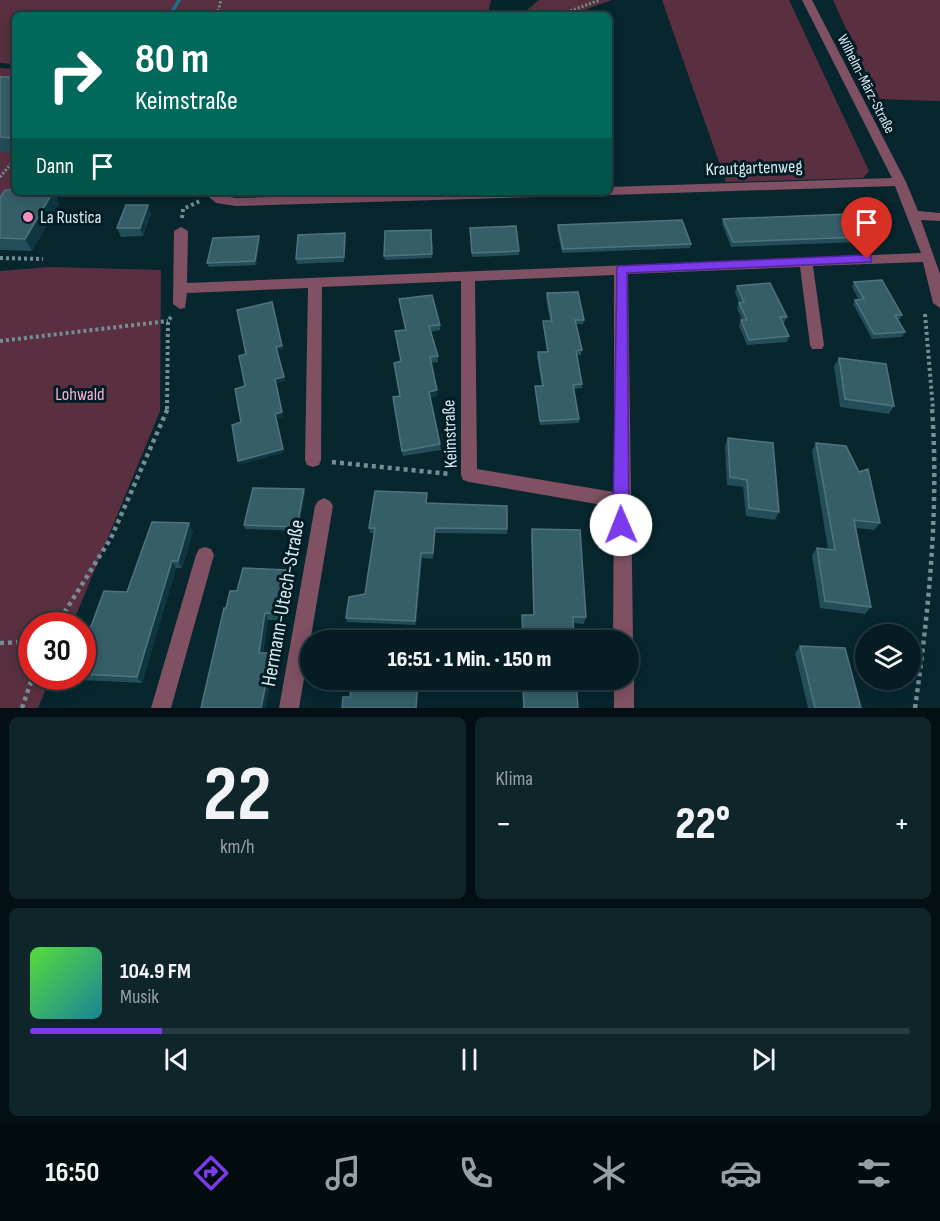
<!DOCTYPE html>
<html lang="de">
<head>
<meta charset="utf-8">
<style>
  :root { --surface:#051c22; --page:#0e252a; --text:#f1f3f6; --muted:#97a1a5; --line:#263a40; --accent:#7c3aed }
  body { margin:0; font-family:"Sofia Sans Condensed",sans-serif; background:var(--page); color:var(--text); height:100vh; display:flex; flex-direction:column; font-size:22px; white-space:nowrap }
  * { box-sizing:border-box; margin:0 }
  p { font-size:20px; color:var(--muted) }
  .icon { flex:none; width:33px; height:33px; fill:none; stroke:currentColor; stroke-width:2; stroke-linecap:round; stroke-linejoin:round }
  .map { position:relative; height:708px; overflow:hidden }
  .sheet { display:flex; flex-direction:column; gap:9px; padding:9px; background:#030f13; flex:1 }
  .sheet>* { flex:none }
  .hud { position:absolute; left:12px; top:12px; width:600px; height:183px; border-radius:9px; box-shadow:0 3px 15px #0003,0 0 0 2px var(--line); background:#00695c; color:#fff; overflow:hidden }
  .tools { position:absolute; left:855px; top:624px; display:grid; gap:12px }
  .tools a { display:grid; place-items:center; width:66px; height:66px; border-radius:50%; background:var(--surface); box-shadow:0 3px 15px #0003,0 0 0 2px var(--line); font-size:30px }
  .speed { position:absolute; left:18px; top:612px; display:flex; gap:12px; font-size:30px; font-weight:700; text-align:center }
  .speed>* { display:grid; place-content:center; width:78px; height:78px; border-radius:50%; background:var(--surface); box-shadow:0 3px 15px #0003,0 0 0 2px var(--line); line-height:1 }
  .speed .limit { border:9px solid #d22; background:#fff; color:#111 }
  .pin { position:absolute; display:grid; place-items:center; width:51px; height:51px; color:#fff; margin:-62px -26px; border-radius:50% 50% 50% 0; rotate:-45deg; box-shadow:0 0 6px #0007 }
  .pin .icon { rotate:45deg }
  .me { position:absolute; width:66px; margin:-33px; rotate:359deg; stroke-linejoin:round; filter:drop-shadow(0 0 4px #0008) }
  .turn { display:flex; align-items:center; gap:21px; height:126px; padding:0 24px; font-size:27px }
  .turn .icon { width:78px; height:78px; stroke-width:2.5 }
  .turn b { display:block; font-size:42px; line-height:51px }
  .then { display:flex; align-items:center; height:57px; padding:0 24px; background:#0003; gap:12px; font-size:22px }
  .big { font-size:45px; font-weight:800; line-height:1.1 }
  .sheet .card { flex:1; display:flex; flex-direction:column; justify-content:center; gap:9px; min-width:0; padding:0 21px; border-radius:9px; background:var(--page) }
  .sheet .dial { align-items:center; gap:0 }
  .dial b { font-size:78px; line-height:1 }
  .song { display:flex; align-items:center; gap:18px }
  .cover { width:72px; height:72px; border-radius:9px; background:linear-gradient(135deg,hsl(110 70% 55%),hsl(190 70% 35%)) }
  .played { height:6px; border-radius:3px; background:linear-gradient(90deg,var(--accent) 15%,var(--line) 15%) }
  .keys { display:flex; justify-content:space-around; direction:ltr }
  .heat { display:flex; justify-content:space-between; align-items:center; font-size:33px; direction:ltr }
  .sheet .tiles { flex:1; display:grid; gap:9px; grid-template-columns:1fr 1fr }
  .card:last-child { grid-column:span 2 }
  .trip { position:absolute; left:300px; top:630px; width:339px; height:60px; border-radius:30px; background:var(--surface); box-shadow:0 3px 15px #0003,0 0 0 2px var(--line); font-weight:800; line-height:60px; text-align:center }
  .menu { display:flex; height:96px; justify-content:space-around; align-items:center; background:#020b0e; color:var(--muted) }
  .menu .icon { width:42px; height:42px }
  .menu .current { color:var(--accent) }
  .menu b { font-size:27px; color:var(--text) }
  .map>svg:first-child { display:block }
  .green { fill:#5a3041 }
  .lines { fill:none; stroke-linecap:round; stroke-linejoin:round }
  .stream { fill:#18748b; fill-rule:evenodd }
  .path-far2 { stroke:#758d94; stroke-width:3; stroke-dasharray:2 2; stroke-linecap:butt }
  .path-far1 { stroke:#758d94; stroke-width:4; stroke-dasharray:3 3; stroke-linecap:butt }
  .path { stroke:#758d94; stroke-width:4.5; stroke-dasharray:4 4; stroke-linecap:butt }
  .minor { fill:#7f5163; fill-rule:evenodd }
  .wall { fill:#234e59 }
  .shaded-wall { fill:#0f3741 }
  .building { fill:#365e69; stroke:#50747e; stroke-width:1.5 }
  .route { fill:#7c3aed; stroke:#51269a; stroke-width:1.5 }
  .poi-dot { fill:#fe8ebd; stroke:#001c24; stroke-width:2 }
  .labels { text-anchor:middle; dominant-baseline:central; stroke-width:6; stroke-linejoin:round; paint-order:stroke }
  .far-street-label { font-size:15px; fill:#d8e9ef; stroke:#001c24 }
  .street-label { font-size:18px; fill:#d8e9ef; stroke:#001c24 }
  .poi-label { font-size:18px; fill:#d8e9ef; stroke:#001c24; text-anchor:start }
  .park-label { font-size:18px; fill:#fcb2ce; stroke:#001c24 }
  .near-street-label { font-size:21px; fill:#d8e9ef; stroke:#001c24 }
</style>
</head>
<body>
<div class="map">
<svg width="940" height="708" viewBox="0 0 940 708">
  <rect width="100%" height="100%" fill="#07262e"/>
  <path class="green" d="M0,0H491L488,15H15V64L0,63Z
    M539,0H612L570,15H521Z
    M662,0H789L869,171L863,178L726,182Z
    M833,0H940V101L878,99Z
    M0,68L15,69V184L0,206Z
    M50,267L161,270L160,411L72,625L32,626V676L51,677L38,708H0V271Z"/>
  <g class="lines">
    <path class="stream" d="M177,0H181L172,15H168Z"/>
    <path class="path-far2" d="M217,15L221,0
      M559,15L600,0
      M0,177L15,159"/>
    <path class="path-far1" d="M182,218L183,209L200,201
      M0,258L43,259
      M925,314L933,409
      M0,341L168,321
      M167,409L168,321L171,317"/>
    <path class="path" d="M332,462L450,474
      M56,626L111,538L168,408
      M0,643L32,642
      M22,708L33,676
      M915,708C929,609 939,508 932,408"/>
    <path class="minor" d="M802,0H812L906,182L918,211L940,213V221L921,220L940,274V308L933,303L923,262L813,266L824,345L822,349H812L810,345L800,267L628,274L633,640L630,647L628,640H613L614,507L469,482L463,480L461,475V281L322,287L321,460L319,465L313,467L307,465L305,460L308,288L187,293L185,308L180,309L173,304L174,231L181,227L188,231L187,283L921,253L895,186L609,195L603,192H609V187L892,178ZM614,275V492L477,469L475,281Z
      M209,192H221L223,196L236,198L439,192H576L570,196L236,206L216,203L209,197Z
      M324,498L330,501L333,506L299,708H279L315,506L318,501Z
      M205,547L211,549L214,555L171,708H151L196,555L199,549Z
      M628,672L634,680V708H614V680H628Z"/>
  </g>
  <path class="wall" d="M0,77H15V153L0,152Z
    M15,192H54L59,204L32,251L0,250V198Z
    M151,213L143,236L121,237L117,228Z
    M723,219L861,237L859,242L731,247L722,223Z
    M558,225L691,244L690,248L562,253L557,229Z
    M431,230L432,258L385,260L384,256Z
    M345,233L346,237L344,262L297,264L296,259Z
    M470,233L519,251V255L472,257Z
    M259,236L260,241L256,265L209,267L207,263Z
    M854,282L902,315L900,319H897L905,332L902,337L872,339L853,304L855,300H859L852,287Z
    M737,286L787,317L784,323H783L789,336L787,342L747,345L739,326L741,320H742L737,308L739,303L735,292Z
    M547,293L584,320L583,324H576L582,350L581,355H576L582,384V388L574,389L579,419V423L540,425L535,391V386H542L537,357L538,352H547L543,326V321H550L546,298Z
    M399,299L440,325V330L431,332L438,356V362L431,363L437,390V396L430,397L440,444L441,450L403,456L393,403L400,396L394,363L401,361L395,331L405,330Z
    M839,358L894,406L889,414L840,407L834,366Z
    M728,438L779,512L775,520L746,516L743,487L727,485L725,446Z
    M816,443L880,523L874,530L856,528L871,607L865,614L820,608L812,555L817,548L828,549L812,451Z
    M304,489L305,493L298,531L245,529L244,525Z
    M427,498L426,504L507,529V534L435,533L433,559L422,558L416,625L347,622L346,618L365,594L374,533H370L369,528Z
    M532,529L586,617L584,624L573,623L574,640H522V615H533L531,536Z
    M193,531L182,568H176L142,683L81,680L77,676H82V651L127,592Z
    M291,577L282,620H268L263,653H272L275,659L265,708H201L226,608Z
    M800,646L861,708H808L795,653Z
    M522,680H576L578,708H523Z"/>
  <path class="shaded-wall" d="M15,134V144L12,138Z
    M53,192L59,204L32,251L25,239Z
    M148,205L151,213L143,236L140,228Z
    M345,233L346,237L344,262V257Z
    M259,236L260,241L256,265L255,261Z
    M272,302L283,350L278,351L285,381L276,383L283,417L277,418L284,453L239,465L238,461L275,414V379L276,347Z
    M437,390V396L429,397V392Z
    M304,489L305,493L298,531L297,527Z
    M189,523L193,531L182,568L178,561Z
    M421,553L422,558L416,625L415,621Z
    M172,561L176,568L142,683L137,677Z
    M288,570L291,577L282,620L279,614Z
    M265,613L268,620L262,659L259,653Z
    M272,653L275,659L265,708H261Z
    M418,680H419L417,708H416Z"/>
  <path class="building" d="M0,77H15V134L12,138L0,137Z
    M5,190H15V192H53L25,239L0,238V198Z
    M126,205H148L140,228H117Z
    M848,214L861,237L733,242L723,219Z
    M682,220L691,244L563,249L558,225Z
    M516,226L519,251L472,253L470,228Z
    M431,230L432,254L384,256L385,231Z
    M345,233L344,257L296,259L298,235Z
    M259,236L255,261L207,263L213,238Z
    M882,280L902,315H895L905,332L874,334L855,300L864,299L854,282Z
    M770,283L787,317H780L789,336L749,340L741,320H747L739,303L744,302L737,286Z
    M578,292L584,320H575L582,350L576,351L582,384L573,385L579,419L540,421L535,386H543L538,352H548L543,321H552L547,293Z
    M432,295L440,325L429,326L438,356L430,357L437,390L429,392L440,444L402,451L393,397L400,396L394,363L401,361L395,331L406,330L399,299Z
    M272,302L282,346L276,347L284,377L275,379L282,412L275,414L283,449L238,461L232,425L241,422L235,389L245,386L239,356L246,354L237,310Z
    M839,358L886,364L894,406L845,399Z
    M728,438L773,443L779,512L749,508L747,480L730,477Z
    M816,443L846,446L859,472L868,469L880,523L854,520L871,607L825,601L817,548L835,550Z
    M253,488L304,489L297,527L244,525Z
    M375,491L427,493L426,503L507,506V529L435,528L433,553H421L415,621L346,618L349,597L365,594L375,528H369Z
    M152,522L189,523L178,561H172L137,677L82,674V651L104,591L127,592Z
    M532,529L580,530L586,617H573L574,640H523L522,615H534Z
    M243,568L288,570L279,614L265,613L259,653H272L261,708H201L224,608H226L230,591H237Z
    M800,646L845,648L861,708H815Z
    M352,680H418L416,708H342L343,697H350Z
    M523,680H576L578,708H524Z"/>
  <path class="route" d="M867,255L871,256V262L627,273L629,525L627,530L621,532L615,530L613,525L617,266Z"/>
  <circle class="poi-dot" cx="28" cy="217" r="6"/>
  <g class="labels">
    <g class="far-street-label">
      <text transform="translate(866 84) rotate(63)">Wilhelm-März-Straße</text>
    </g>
    <g class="street-label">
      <text transform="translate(754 168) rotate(-2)">Krautgartenweg</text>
      <text transform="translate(450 434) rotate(-92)">Keimstraße</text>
    </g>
    <g class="poi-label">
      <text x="40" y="217">La Rustica</text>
    </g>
    <g class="park-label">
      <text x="80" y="394">Lohwald</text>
    </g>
    <g class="near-street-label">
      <text transform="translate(283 603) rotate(-80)">Hermann-Utech-Straße</text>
    </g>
  </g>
</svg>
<div class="tools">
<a><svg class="icon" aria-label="layers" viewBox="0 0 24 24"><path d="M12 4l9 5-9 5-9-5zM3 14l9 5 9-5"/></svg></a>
</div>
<div class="speed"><div class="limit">30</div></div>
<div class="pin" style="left:867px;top:259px;background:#d93025"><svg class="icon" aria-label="arrive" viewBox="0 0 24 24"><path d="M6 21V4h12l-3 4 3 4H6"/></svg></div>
<svg class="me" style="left:621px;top:525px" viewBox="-20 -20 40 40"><circle r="19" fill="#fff"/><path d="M0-13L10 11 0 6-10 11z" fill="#7c3aed"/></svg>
<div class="trip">16:51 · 1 Min. · 150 m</div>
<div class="hud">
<div class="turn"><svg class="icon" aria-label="right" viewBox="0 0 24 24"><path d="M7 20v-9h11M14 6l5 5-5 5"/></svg><div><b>80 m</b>Keimstraße</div></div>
<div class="then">Dann<svg class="icon" aria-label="arrive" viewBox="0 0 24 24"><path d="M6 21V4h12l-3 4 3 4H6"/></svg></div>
</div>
</div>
<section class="sheet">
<div class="tiles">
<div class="card dial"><b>22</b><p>km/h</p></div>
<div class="card"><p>Klima</p>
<div class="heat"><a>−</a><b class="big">22°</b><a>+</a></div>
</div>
<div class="card">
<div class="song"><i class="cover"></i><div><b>104.9 FM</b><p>Musik</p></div></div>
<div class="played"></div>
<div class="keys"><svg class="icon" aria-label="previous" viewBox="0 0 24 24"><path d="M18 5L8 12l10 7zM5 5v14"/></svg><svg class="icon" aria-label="pause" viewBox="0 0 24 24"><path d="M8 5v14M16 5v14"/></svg><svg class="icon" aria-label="next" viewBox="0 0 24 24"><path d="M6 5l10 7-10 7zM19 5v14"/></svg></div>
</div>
</div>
</section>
<nav class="menu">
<b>16:50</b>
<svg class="icon current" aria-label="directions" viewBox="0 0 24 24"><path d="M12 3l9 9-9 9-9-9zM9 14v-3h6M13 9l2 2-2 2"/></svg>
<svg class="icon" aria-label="music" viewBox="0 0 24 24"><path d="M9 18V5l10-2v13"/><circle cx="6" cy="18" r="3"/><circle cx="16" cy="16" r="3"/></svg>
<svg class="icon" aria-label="phone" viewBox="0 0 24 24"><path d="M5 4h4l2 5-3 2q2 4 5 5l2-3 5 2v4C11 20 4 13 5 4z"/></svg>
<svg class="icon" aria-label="climate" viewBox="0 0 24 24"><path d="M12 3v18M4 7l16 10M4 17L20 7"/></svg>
<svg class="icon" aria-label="car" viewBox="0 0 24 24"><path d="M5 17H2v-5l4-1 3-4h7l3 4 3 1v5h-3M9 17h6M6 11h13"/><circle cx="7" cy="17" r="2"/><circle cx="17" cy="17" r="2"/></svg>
<svg class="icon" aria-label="filters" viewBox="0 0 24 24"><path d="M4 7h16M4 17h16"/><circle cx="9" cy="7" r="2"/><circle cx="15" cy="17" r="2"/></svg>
</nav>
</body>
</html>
